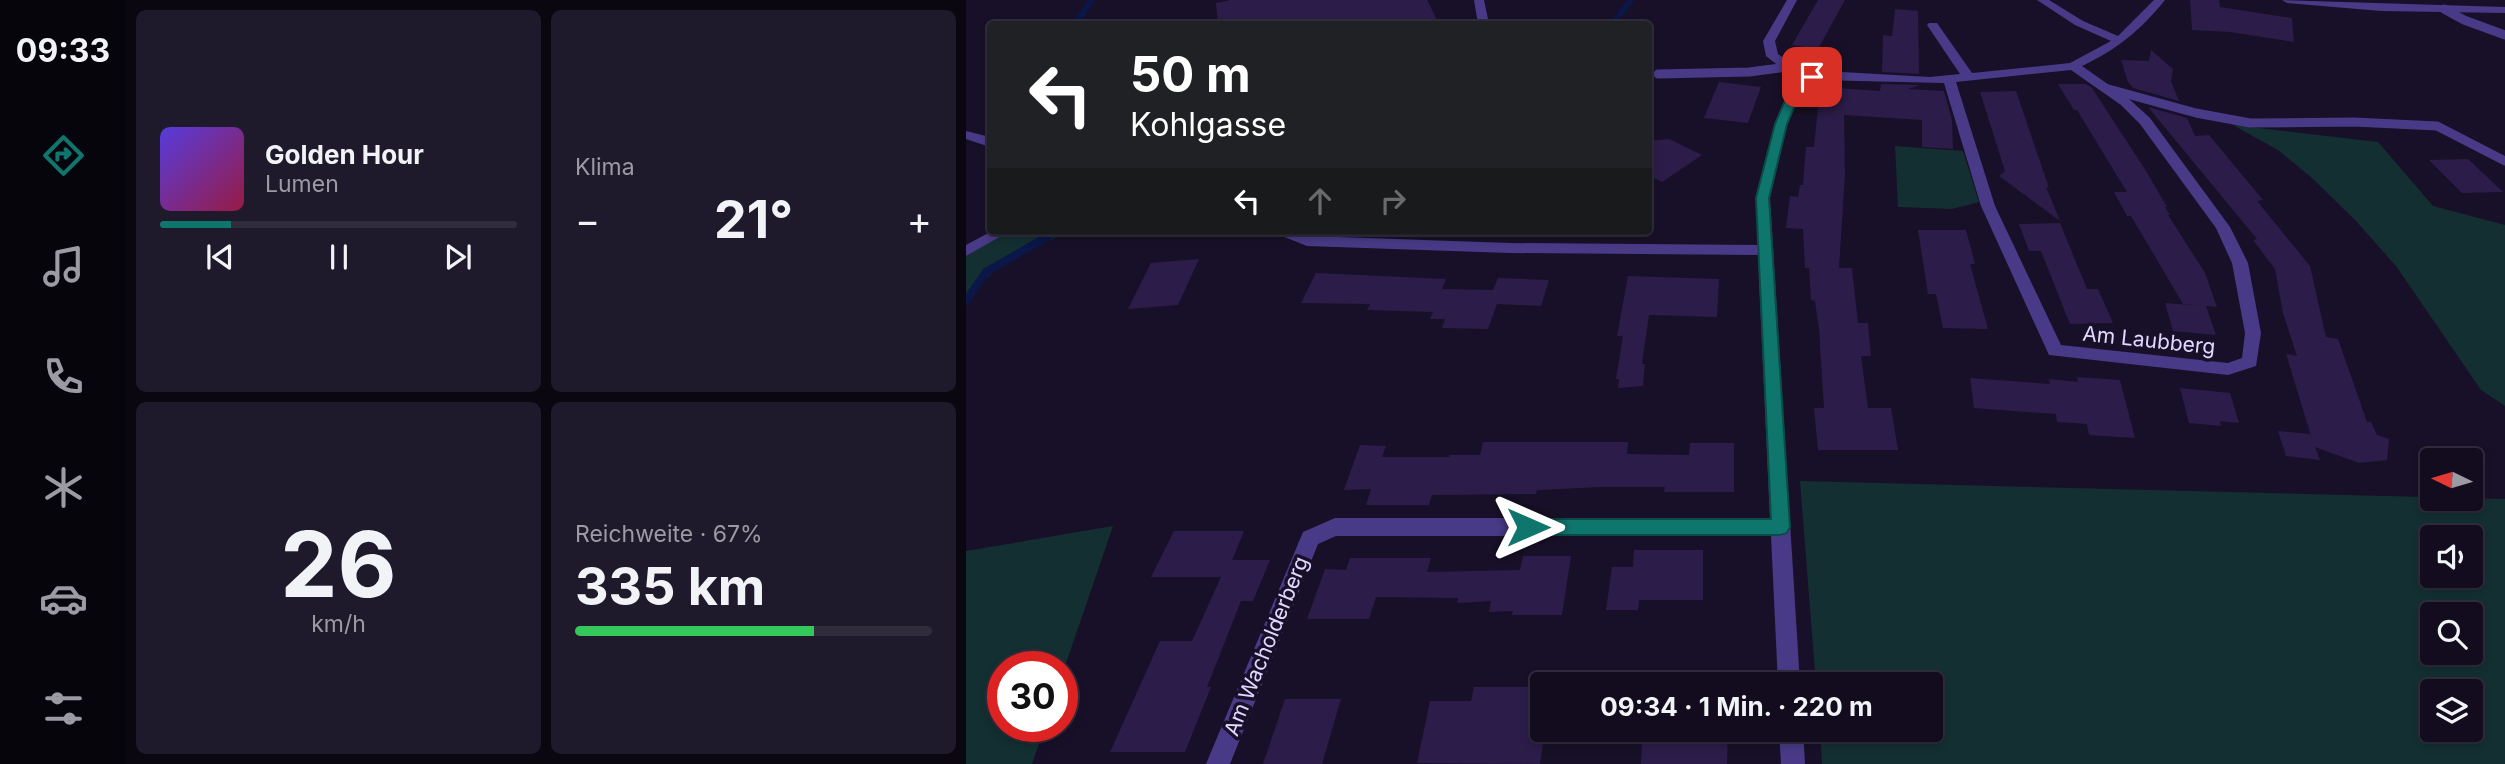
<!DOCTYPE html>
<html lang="de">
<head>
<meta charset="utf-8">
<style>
  :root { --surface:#120c1e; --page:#1f1a2b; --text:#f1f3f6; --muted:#9c9ba4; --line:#312c3c; --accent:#0f766e }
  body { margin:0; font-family:Inter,sans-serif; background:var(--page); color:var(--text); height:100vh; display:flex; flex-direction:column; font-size:26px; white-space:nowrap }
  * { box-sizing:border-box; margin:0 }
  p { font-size:23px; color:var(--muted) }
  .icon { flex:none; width:38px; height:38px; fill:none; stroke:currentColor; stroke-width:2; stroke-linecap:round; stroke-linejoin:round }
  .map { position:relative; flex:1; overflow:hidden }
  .details { display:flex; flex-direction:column; gap:10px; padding:10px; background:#0a0710; width:840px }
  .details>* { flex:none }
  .hud { position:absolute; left:21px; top:21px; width:665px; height:214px; border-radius:7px; box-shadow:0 4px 10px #0003,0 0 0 2px var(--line); background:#202124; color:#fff; overflow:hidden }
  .needle { width:46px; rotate:275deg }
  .tools { position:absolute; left:1454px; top:448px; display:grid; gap:14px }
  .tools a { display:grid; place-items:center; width:63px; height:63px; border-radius:7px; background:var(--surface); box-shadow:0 4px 10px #0003,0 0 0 2px var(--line); font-size:35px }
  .speed { position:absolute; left:21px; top:651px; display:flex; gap:14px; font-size:35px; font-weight:700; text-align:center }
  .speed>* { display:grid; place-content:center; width:91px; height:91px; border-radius:50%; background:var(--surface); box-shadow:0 4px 10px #0003,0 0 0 2px var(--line); line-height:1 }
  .speed .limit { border:10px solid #d22; background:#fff; color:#111 }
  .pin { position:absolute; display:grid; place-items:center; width:60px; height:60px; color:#fff; margin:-30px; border-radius:14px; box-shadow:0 4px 10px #0006 }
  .me { position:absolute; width:77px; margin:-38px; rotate:90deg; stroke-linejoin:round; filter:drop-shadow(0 0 5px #0008) }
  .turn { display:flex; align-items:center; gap:24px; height:147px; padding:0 28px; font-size:32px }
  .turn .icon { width:91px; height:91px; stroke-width:2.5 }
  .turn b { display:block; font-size:49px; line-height:60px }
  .lanes { display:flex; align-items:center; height:66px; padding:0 28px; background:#0003; justify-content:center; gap:35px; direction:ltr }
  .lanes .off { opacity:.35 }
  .big { font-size:52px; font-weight:700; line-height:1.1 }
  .details .card { flex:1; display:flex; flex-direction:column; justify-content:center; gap:10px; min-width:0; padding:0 24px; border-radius:10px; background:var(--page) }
  .details .dial { align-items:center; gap:0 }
  .dial b { font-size:91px; line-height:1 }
  .song { display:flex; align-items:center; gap:21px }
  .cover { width:84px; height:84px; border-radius:10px; background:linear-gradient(135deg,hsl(250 70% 55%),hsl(340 70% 35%)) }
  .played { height:7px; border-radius:4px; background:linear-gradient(90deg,var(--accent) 20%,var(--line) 20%) }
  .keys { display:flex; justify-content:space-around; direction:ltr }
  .heat { display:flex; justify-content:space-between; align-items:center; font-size:38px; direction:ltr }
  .charge { height:10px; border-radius:5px; background:linear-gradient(90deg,#34c759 67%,var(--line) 0) }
  .details .tiles { flex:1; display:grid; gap:10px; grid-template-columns:repeat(2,1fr) }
  .trip { position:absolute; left:564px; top:672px; width:413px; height:70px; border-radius:7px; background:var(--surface); box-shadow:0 4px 10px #0003,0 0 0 2px var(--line); font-weight:700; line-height:70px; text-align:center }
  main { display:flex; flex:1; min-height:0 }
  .tab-bar { display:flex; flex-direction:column; width:126px; justify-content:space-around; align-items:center; background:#07050c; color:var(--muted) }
  .tab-bar .icon { width:49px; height:49px }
  .tab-bar .on { color:var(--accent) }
  .tab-bar b { font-size:32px; color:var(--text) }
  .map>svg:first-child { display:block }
  .green { fill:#132f32; fill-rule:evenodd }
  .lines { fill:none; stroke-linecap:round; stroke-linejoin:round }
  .stream-far1 { stroke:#0a1747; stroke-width:6 }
  .stream { stroke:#0a1747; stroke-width:8 }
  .building { fill:#2c1c49 }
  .service { stroke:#493a87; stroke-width:9 }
  .minor { fill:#493a87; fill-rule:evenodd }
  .route { fill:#0f766e; stroke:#0a4d48; stroke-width:2 }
  .labels { text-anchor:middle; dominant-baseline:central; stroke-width:7; stroke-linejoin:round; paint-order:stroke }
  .street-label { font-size:21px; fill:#e1d7ff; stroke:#181028 }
</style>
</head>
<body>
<main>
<nav class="tab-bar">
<b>09:33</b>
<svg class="icon on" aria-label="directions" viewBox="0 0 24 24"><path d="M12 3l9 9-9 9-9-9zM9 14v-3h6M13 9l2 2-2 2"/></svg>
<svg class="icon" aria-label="music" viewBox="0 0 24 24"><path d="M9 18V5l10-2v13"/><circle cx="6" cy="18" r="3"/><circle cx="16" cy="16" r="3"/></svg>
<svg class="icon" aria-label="phone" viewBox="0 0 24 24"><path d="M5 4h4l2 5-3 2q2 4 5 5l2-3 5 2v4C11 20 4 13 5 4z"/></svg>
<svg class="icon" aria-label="climate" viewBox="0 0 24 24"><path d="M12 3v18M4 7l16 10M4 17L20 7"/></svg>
<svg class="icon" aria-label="car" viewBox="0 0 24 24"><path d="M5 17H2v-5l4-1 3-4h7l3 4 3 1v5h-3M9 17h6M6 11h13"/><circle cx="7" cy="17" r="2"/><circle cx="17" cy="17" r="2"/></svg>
<svg class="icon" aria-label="filters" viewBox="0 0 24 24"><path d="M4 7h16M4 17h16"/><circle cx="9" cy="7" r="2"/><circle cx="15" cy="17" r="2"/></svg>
</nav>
<section class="details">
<div class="tiles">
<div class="card">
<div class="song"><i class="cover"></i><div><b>Golden Hour</b><p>Lumen</p></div></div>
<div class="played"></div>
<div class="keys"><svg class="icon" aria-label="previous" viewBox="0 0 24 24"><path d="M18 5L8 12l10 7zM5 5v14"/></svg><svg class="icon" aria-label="pause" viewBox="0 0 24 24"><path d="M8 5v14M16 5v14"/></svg><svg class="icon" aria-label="next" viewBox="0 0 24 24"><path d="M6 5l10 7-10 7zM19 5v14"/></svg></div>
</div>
<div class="card"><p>Klima</p>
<div class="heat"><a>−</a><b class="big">21°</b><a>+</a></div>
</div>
<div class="card dial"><b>26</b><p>km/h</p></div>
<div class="card"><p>Reichweite · 67%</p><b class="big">335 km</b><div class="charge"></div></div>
</div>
</section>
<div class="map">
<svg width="1539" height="764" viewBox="0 0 1539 764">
  <rect width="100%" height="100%" fill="#181028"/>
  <path class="green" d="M1267,125L1412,142L1467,206L1539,225V406L1515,390L1430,266L1389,220L1346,178L1312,150Z
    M929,146L997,151L1013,202L986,209L932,207Z
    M43,231H115C70,241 27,263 0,302V256Z
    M834,481L1539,499V764H856L854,730H964V684H850ZM1466,537H1505V576H1466ZM1466,614H1505V653H1466ZM1466,691H1505V730H1466Z
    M147,526L96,675V667H37V726H79L66,764H0V551Z"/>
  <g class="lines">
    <path class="stream-far1" d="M109,24L126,0
      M647,24L665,0"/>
    <path class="stream" d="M0,301L20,272L86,234L102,231"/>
  </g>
  <path class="building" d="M265,0H461L473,24H252L250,3Z
    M852,0H879L852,49L826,45Z
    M1224,0H1253L1254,7L1326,18L1328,42L1264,32L1226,30Z
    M929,9L952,11L953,74L916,72L917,35L926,36Z
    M1185,50L1207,69L1205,81L1213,101L1167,88L1162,82L1155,60L1183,61Z
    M753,82L795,87L782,123L738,118Z
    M915,84L954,85L942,89L978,91L986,120L987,149L956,147V120L878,115L879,174L873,268H886L892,323H902L905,356H895L902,408H925L932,450H852L848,408H858L853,329L849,301L845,300L843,268H839L837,229L820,228L824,196L832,197L834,185H837L840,147H848L854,87L914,91Z
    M1092,84H1120L1126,88L1180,171L1201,207H1199L1204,215H1202L1239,273L1251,307L1240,306L1250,335L1207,331L1199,303L1236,306L1217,304L1165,216H1161L1148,192H1161L1111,110H1108Z
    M1050,91L1083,188L1080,187L1094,221L1033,176L1039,171L1014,92Z
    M1182,107L1221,118L1229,136L1243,135L1297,200L1291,201L1344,266L1360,337L1372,339L1401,422H1405L1411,435L1423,439L1421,460L1393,463L1349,447L1354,460L1320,456L1312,431L1344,434L1346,439L1320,354L1331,356L1317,313L1309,269L1287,240L1291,239Z
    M703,139L736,155L696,182L682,175V141Z
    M1502,159L1537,192L1496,193L1463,160Z
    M1094,223L1121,289H1132L1147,323L1104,324L1075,251H1063L1053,224Z
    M952,230H1000L1009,264H1004L1022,329L977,328L970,294H962Z
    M233,259L212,305L162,309L185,263Z
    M350,273L480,279L476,289L527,290L532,278L583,280L575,306L531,304L522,329L476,328L479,319H464L467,312L401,310L404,304L335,303Z
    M662,276L753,279L751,317L683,315L676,364H679L677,386L652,388L653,379H650L657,336H651Z
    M1111,377L1154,380L1169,438L1123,435L1121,424L1091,422L1090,414L1008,408L1004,378L1084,384L1083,379L1112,382Z
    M1214,388L1264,393L1273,423L1254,421L1255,426L1223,423Z
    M517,442H662L661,454L723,455L724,443H768V492H698L699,487H636L571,490L570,494L466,495L463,505H400L405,489L378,490L394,445L420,446L416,457H483L484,455H514Z
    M208,531H278L266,560H304L287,601H275L241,687H245L219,752H144L194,641H226L255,577H185Z
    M668,550H737V600H673L672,610H640L646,567H667Z
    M557,556H605L596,615H546L547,611L523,612L525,601L491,603L492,598L410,597L403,619H341L359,569L380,570L384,558H465L461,572L554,570Z
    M508,687H576V730H579L574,764L451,763L464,701H505Z
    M319,699H375L356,764H297Z
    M657,730H762L761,764H675L676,742H660V738H656Z"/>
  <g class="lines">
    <path class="service" d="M1478,9L1498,20L1539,35
      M692,74L783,72L822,67
      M1139,88L1230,113L1284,123L1388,122L1471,126L1539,161"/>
    <path class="minor" d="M508,0H518L523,24H512Z
      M821,0H831L809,41L812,54C826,64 840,74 858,71L964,77L994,74L961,25L963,23H971L1006,73L1104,63L1145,41L1109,25L1071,0H1083L1117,21L1152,36L1188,0H1199C1175,30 1150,50 1116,66L1163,99L1184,118L1264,227L1282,263L1295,333L1290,366L1262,375L1083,355L1015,206L978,83L850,80L835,91L821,124L804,198L834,684H812L805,536H370L352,544L264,764H240L337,532L369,518H804L792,255L544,253L341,246L311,234L309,231H330L343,236L544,243L792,245L790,198L809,124L824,89L837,78L818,70L800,56L797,41ZM1105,70L1155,105L1174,124L1250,228L1266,263L1279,333L1276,358L1262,363L1095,345L1029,206L990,82Z
      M1316,0L1539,7V13L1415,11L1321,3Z
      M0,131L24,137V147L0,139Z
      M26,231H44L0,256V245Z
      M813,730H837L839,764H815Z"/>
  </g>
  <path class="route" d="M842,75L851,77L835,91L821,124L803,198L824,527L821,533L814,535H562L555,533L553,527L555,521L562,519H805L790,198L809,124L824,89Z"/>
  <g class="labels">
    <g class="street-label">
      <text transform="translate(1183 340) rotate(6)">Am Laubberg</text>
      <text transform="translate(300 646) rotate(-68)">Am Wacholderberg</text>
    </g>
  </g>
</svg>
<div class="tools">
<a><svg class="needle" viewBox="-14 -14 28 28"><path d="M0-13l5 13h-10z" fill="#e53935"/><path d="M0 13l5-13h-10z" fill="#9c9ba4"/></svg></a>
<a><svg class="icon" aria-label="sound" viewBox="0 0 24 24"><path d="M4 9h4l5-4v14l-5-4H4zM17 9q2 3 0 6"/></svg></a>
<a><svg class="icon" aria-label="search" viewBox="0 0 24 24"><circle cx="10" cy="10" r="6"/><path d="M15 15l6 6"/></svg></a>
<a><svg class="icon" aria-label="layers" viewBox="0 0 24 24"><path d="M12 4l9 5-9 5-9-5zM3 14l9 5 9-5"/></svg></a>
</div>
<div class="speed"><div class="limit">30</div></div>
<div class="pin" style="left:846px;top:77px;background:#d93025"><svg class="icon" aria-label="arrive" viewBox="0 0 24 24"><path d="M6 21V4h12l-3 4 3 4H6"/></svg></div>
<svg class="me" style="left:562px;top:527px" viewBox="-20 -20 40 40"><path d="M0-17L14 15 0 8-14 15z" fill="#0f766e" stroke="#fff" stroke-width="4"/></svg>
<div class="trip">09:34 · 1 Min. · 220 m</div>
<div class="hud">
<div class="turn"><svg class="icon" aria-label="left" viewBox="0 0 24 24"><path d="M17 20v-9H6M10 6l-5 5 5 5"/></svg><div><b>50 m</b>Kohlgasse</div></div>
<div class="lanes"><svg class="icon" aria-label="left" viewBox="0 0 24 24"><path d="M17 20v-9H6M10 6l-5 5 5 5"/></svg><svg class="icon off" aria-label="ahead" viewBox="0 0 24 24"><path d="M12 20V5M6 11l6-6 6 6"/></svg><svg class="icon off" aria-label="right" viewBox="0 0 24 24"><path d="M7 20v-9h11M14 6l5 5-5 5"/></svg></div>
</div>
</div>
</main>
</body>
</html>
